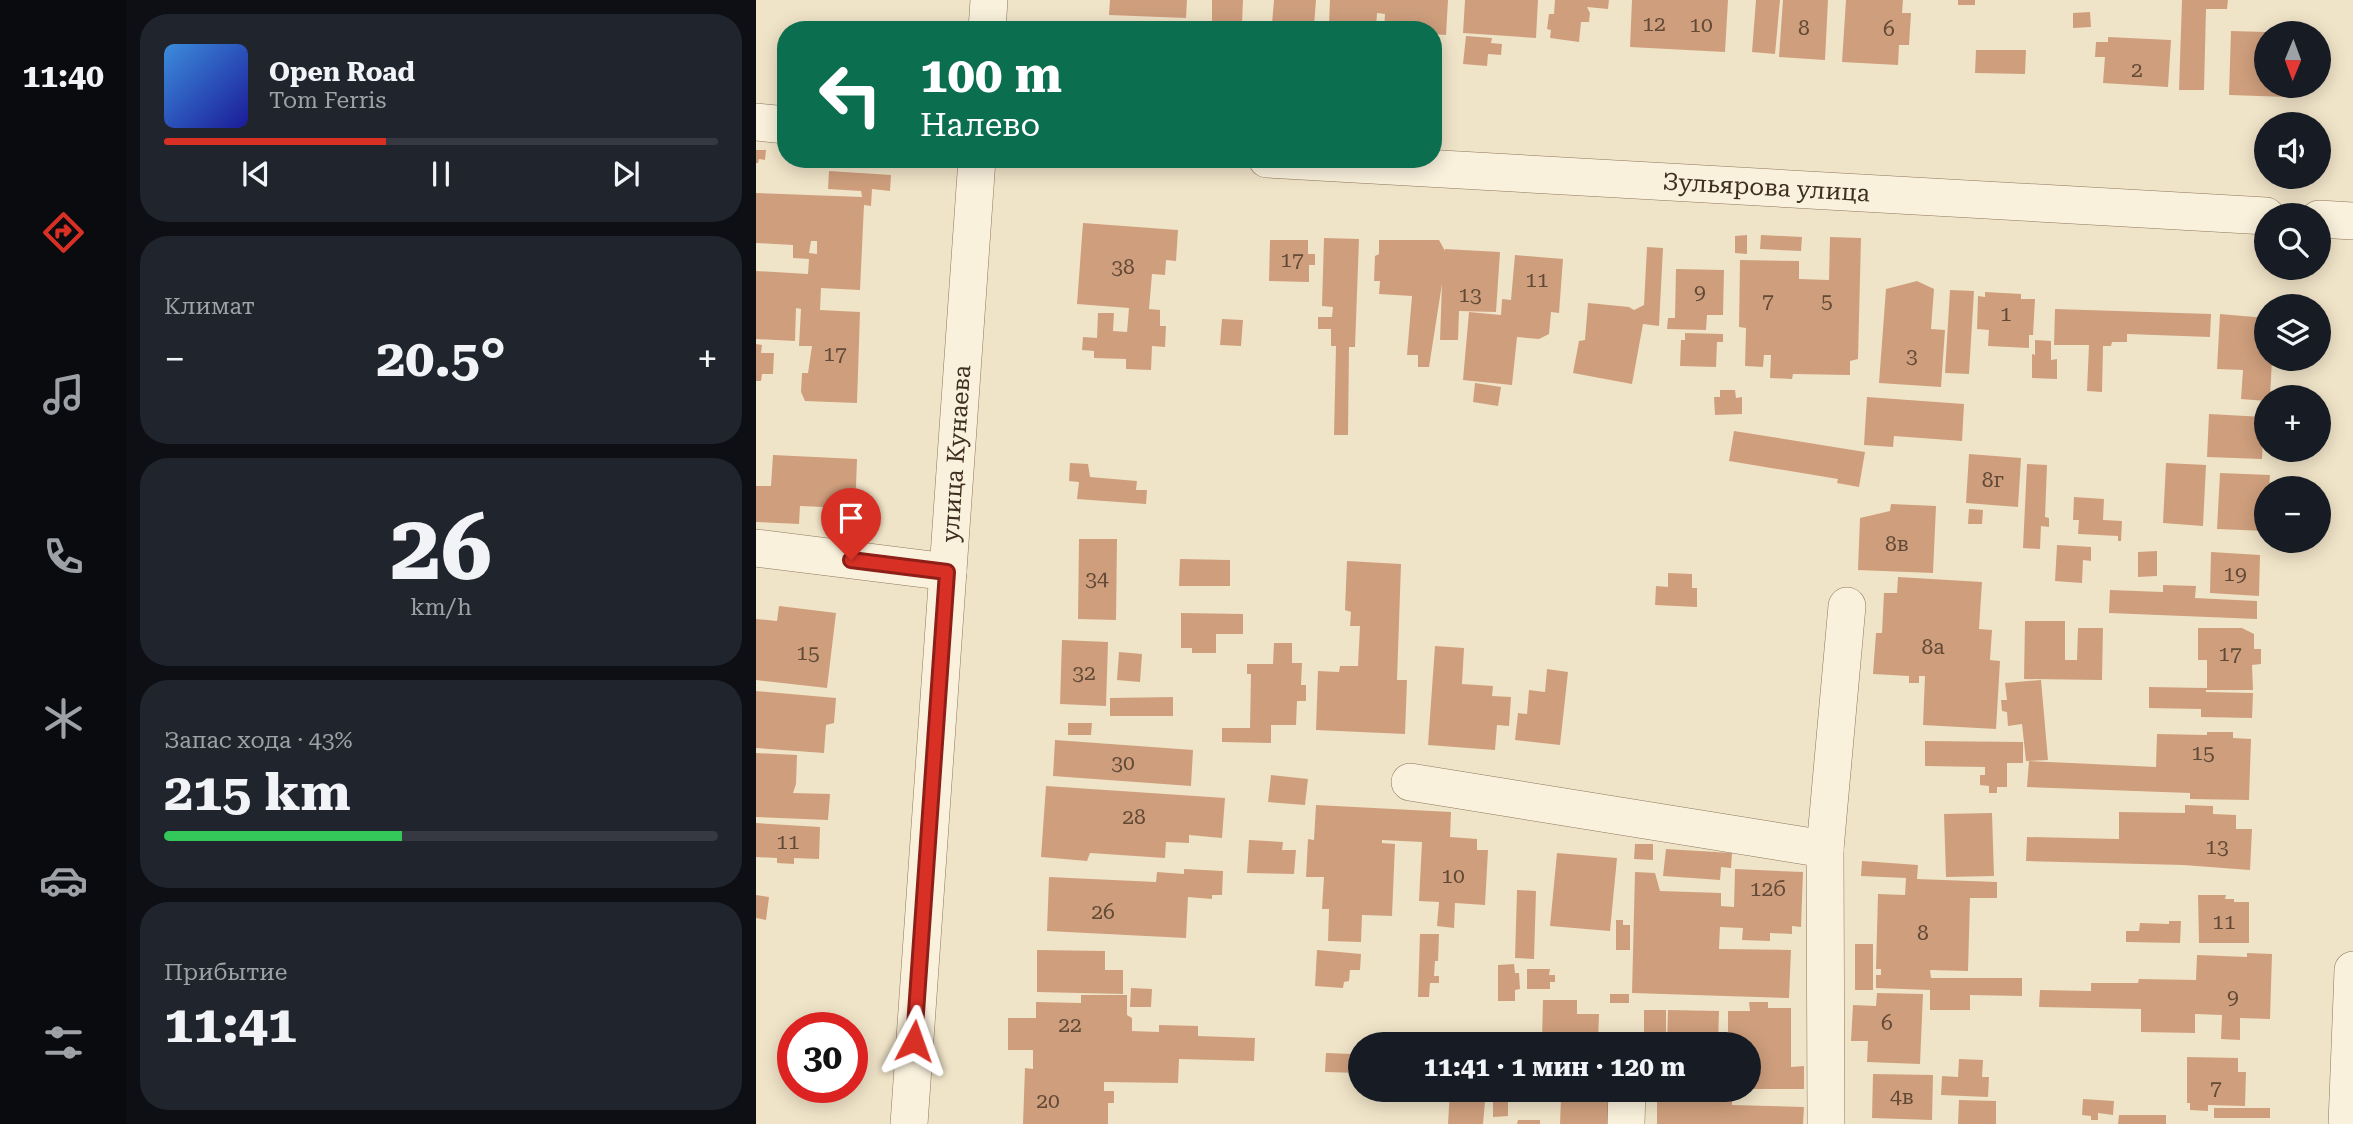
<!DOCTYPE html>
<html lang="ru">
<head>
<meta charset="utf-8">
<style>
  :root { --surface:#171b24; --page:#20242c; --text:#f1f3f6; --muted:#9ea1a6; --line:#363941; --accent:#d93025 }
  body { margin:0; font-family:"Roboto Serif",serif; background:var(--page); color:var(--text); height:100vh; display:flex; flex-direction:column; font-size:26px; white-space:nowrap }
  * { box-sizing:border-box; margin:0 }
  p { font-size:23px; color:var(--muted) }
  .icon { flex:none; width:38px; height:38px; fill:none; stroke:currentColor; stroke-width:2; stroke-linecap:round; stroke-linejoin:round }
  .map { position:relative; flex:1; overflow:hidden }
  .side { display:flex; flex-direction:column; gap:14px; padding:14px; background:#0d0f14; width:630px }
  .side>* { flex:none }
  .top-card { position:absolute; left:21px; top:21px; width:665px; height:147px; border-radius:28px; box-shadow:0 4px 18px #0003; background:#0b6e4f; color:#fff; overflow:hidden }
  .needle { width:46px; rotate:181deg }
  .fabs { position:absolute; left:1498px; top:21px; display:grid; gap:14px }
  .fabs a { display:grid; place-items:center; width:77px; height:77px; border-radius:50%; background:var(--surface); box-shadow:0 4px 18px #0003; font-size:35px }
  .speed { position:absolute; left:21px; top:1012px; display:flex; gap:14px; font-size:35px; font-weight:700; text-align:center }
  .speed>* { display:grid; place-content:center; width:91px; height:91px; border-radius:50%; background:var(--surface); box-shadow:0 4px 18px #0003; line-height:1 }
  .speed .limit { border:10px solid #d22; background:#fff; color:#111 }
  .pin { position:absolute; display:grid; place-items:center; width:60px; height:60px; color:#fff; margin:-72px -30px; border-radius:50% 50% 50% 0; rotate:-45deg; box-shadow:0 0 7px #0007 }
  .pin .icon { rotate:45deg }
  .me { position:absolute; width:77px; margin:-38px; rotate:4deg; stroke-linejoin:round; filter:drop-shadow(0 0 5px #0008) }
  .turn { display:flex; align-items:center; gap:24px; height:147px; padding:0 28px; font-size:32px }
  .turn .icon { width:91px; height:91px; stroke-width:2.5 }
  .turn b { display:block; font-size:49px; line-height:60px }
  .big { font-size:52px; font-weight:700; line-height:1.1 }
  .side .card { flex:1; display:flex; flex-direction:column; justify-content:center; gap:10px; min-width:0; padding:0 24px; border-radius:28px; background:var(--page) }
  .side .dial { align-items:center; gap:0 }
  .dial b { font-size:91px; line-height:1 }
  .song { display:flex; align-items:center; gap:21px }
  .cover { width:84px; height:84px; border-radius:10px; background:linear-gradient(135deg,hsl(210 70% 55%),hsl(240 70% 35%)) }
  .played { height:7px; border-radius:4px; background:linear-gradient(90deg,var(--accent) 40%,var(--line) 40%) }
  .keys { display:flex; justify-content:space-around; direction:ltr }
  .heat { display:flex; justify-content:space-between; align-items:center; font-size:38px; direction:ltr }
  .charge { height:10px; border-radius:5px; background:linear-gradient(90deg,#34c759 43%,var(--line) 0) }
  .trip { position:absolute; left:592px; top:1032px; width:413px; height:70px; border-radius:35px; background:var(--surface); box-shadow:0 4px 18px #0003; font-weight:700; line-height:70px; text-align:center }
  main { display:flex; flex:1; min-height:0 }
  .tab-bar { display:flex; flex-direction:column; width:126px; justify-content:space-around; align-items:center; background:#090b0e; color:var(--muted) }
  .tab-bar .icon { width:49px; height:49px }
  .tab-bar .on { color:var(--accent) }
  .tab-bar b { font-size:32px; color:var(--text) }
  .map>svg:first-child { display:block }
  .building { fill:#cf9f7d; fill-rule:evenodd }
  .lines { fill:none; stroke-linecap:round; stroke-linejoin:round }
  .minor-casing { stroke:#8d765c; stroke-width:38 }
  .minor { stroke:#faf1dc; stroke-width:37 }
  .route-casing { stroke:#8d1f18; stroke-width:18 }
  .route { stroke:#d93025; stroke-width:12 }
  .labels { text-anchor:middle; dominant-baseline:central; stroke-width:7; stroke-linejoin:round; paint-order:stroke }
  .number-label { font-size:21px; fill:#624a37 }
  .street-label { font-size:24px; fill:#3d2e20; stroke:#f7eed8 }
</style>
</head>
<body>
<main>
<nav class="tab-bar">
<b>11:40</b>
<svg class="icon on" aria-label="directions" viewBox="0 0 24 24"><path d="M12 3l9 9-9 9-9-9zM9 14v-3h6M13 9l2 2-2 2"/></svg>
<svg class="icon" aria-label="music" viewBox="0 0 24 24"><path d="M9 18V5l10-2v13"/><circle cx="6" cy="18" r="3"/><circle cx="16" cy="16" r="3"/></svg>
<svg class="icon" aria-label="phone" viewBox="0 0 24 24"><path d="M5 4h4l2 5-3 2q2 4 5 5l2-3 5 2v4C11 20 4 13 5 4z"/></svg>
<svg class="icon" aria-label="climate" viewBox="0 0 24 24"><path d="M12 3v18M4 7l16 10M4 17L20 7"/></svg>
<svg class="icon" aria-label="car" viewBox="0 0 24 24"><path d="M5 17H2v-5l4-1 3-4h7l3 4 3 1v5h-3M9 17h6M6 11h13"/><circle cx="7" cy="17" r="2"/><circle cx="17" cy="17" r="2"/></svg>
<svg class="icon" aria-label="filters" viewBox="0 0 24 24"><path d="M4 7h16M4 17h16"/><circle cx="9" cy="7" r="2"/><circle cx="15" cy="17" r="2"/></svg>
</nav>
<section class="side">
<div class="card">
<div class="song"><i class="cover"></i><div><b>Open Road</b><p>Tom Ferris</p></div></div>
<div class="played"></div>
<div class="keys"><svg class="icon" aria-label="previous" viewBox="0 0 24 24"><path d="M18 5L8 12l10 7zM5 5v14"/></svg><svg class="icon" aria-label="pause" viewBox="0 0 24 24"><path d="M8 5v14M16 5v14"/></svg><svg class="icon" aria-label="next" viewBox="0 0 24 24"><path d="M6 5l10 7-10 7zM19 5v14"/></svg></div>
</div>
<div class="card"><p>Климат</p>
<div class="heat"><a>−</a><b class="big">20.5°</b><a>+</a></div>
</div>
<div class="card dial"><b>26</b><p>km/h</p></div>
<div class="card"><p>Запас хода · 43%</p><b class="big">215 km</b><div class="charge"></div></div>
<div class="card"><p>Прибытие</p><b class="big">11:41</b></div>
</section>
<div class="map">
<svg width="1597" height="1124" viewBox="0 0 1597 1124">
  <rect width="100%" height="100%" fill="#f0e4c8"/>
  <path class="building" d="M354,0H431L430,18L353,15Z
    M456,0H487L486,24L456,23Z
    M518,0H560L558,26L516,24Z
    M574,0H692L690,35L677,34V30H628L629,14L621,13L620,28L573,26Z
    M709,0H782L780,38L707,33Z
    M799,0H853L852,9L831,7L834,13L833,22H825L823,42L794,38L795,30L791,29L793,14H798Z
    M876,0H972L969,52L874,47Z
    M1000,0H1024L1019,54L996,52Z
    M1027,0H1072L1069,60L1023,57Z
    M1090,0H1147L1146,13H1155L1153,45H1143L1142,65L1086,62Z
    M1202,0H1219V5H1202Z
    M1426,0H1472L1471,9H1450L1448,90H1423Z
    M1334,12L1335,27L1317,28V13Z
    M1475,31L1510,32V86H1534V97L1473,95Z
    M710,36L736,38L735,43L746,44L745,55L732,54L731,66L707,64Z
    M1352,37L1415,40L1412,87L1347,83L1349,57H1339L1340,42H1352Z
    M1220,50H1270L1269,74L1219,73Z
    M0,150H10L9,160L3,159L2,163H0Z
    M73,171L135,175L134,191L116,189L115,206L108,205L104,290L65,288L64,310L104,312L101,403L49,401L45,392L46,373H52L56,346H43L45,309L40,308L39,341L0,339V271L52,274L53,259L37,258V245L0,243V193L106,197L105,191L72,189ZM55,241H61V254L53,253Z
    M327,223L422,230L420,261L410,260L409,275L396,274L393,309L404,310V326H410L409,347L396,346L395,370L370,369V359L338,358V351L326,350L327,337L341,338L342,313H358L357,331L371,332L373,308L321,304Z
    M991,235V254L979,253V236Z
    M1005,235L1046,237L1045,251L1004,249Z
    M1074,237L1105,238L1102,359L1094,361V375L1037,374L1036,379L1014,378L1015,355H1008L1007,367L989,366L990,328L983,327L984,260L1043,261V279L1073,280Z
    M568,238L603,239L599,347H593L592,435H578L580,346H575V329H562V317H576L577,307L566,306Z
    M514,240H552V254H559V265H553V282L513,281Z
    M623,240H683L689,251V249L744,252L740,312L703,311L702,340H684L686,284L673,367H662V355H651L656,296L623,294L624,281H618L619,256L623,254Z
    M891,247L907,248L903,326L887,324L876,384L817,373L823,341L829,340L832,303L873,307L878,310L888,305Z
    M759,255L807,259L803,313L795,312L793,334L783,339L761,337L756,385L707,380L713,312L745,315L746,299L755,300Z
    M920,269L968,270L967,315H951L950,330L911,329L912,318H919Z
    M1161,281L1178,289L1175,329L1189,330L1185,387L1123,383L1130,289Z
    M1194,290L1218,291L1213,374L1189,373Z
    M1229,292L1265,294V299H1279L1277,335H1273V348L1232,346L1233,330L1221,329L1222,296L1229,297Z
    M1299,309L1455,314L1454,337L1371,334V342H1356L1355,346H1347L1346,392L1331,391L1333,345H1298Z
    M1464,314L1510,318V359H1516L1514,397H1510V401L1485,399L1487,370L1461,369Z
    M466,319L487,320L485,346L464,345Z
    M929,333L967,334V342H961L960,367L924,366L925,340H929Z
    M1279,340L1295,341V360L1301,359V379L1276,378V354L1279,355Z
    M0,344L6,345L5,353H18L17,374H6L5,381H0Z
    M719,383L745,387L742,406L717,402Z
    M964,390H979L980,398L986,397V414L959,415L958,397H964Z
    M1111,397L1208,404L1206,441L1138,436L1137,447L1108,445Z
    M1453,414L1508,417L1506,459L1451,457Z
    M978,431L1109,452L1103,487L1081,483L1082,479L973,461Z
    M1213,454L1265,458L1262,507L1210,503Z
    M17,455L101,459L100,487L92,508L44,506L43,524L0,522V486H15Z
    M314,463L332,464L334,477L381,481L380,490H391L390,504L321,499L323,482L313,481Z
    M1410,463L1450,465L1447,526L1407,523Z
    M1271,464L1291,465L1289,517L1293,518V527L1285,526L1284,549L1267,548Z
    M1464,473L1514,475L1513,488H1510V531L1461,529Z
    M1318,497L1348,499L1347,520L1366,521L1365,541H1362V536L1322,534L1323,520H1317Z
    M1135,504L1180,506L1177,573L1102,570L1104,518L1134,511Z
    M1213,509L1227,510L1226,524H1212Z
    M323,539H361L360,620L322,619Z
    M1301,545L1335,547V561L1327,560L1326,583L1299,581Z
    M1401,551V576L1382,577V552Z
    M1455,552L1504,555L1503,596L1454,593Z
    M424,559L474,560V586H423Z
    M591,561L645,564L641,680H651L649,734L560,730L562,671L583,672L584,666H602L604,626H594L595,612L589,610Z
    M912,573L936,574V588H941V607L899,605L900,586L912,587Z
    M1142,577L1226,582L1223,629L1236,630L1234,660L1244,661L1240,729L1167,725L1169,676H1163V683H1153V676L1117,674L1120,633H1126L1128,593H1141Z
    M1407,585L1440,586L1439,598L1501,601V619L1353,613L1354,590L1407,592Z
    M23,606L80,613L71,688L0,680V619L21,621Z
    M425,613L487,614V634H460V653H436V648H425Z
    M1269,621H1309V660H1321L1322,628H1347L1346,680L1268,679Z
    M1442,628H1486L1498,634V649H1505V664L1496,665L1497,690H1450V692L1497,693L1496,718L1445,717V709L1393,708V687L1451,688V660H1442Z
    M306,640L352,642L350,706L304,704Z
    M518,643H536V663H546L545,685H550V701H541L540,725H515V743L466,742V728H494L495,674H491V664H517Z
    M679,646L708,648L706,684L737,686L736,696L755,697L753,726L741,725L739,750L672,745Z
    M363,652L386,654L384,682L361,680Z
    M791,669L812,672L804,745L759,740L762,713L771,714L773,690L789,692Z
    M1285,680L1292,760L1270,761L1266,724L1252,726L1251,712L1246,711L1245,700H1251L1249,683Z
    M0,691L80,698L78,723L70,725L68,753L0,748Z
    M417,697V716H354V698Z
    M312,723H336L335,735H312Z
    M1451,732H1477V738L1495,739L1493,800L1434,799V793L1271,787L1273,761L1400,767L1401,734L1451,735Z
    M299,740L437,750L435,786L297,776Z
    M1169,741L1267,742V763H1251V787H1241V793H1233V786L1224,785V775H1229V767L1169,766Z
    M0,753L41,755L40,784L37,793L74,794L72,820L0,817Z
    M515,775L552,779L549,805L512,802Z
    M290,786L469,798L466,838L433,835V843L410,842L409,858L334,853L331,861L285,857Z
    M560,805L695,812L694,837L721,839V850H732L729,905L699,903L698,928L681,926L683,902L663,901L666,842L626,840V843L639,844L636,916L606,915L605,942L572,941L573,909H566L568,877H550L552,839L558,840Z
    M1429,805L1457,806V814L1480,815V829H1496L1494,870L1427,865L1270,861L1271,837L1363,839V812L1429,813Z
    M1236,813L1238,876L1190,877L1188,814Z
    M0,823L64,827L63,859L38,858V864L21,863V858L0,857Z
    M493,840L527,842L526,850H540L538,874L491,873Z
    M879,844H897V860L878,859Z
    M910,849L976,853L975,868L965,867L964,880L907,876Z
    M801,853L861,858L854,931L794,926Z
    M1106,861L1162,865L1161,879L1241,882V898H1214L1212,971L1174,970L1175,978H1266V996L1214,995V1010H1174V990L1120,988V975H1125V969H1120L1122,894L1149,895L1150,878L1105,876Z
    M428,869L467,871L466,895H456V899L432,897L430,938L291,931L293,877L400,882L401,872L428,874Z
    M979,869L1047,872L1045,927L1036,926V934L1014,933V941L986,940L987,928L964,927L963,949L1035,950L1033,998L876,993L879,872L899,873L904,891L965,893V906L978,907Z
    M761,890L780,891L778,959L759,958Z
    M0,895L13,897L10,920L0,918Z
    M1442,895H1470L1469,899H1478V902H1493V943H1443Z
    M860,920H867V925H874V950H860Z
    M1413,921H1425L1424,943L1370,942V931H1383L1384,923L1413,924Z
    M664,934H683L682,961H679L678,976H683V983H674L673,997H662Z
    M1099,944H1117V990H1099Z
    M281,950L349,951V970H367V994L281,992Z
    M561,950L605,954L604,970H594L593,981L588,982L587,988L559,986Z
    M1491,953L1516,954L1514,1019L1484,1018V1040L1465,1039L1466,1015L1439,1014V1033L1385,1032V1009L1283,1007L1284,990L1335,991V983H1382L1383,979L1440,980L1441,955L1491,957Z
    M758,964L759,973H763L764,989L759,990V1001H742V965Z
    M771,969H794L793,975H799V982H794V989H771Z
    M375,988L396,989L395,1007H374Z
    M1121,993L1167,994L1164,1064L1111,1062L1112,1041H1095L1097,1005L1120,1006Z
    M854,994H873V1003H854Z
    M325,995H371V1015L376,1018V1031L403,1032V1025L442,1026V1036L499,1038L498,1061L423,1059L422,1083L348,1082V1091H358V1103H352V1124H267L269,1068L277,1069V1050H252V1018H280V1002L325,1003Z
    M787,1000H821V1014H843L842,1042L786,1041Z
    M993,1002H1012V1008H1035V1067L1048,1066V1089H992V1045H972V1011H994Z
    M888,1010H910V1045H888Z
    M912,1010L963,1011L962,1045H911Z
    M596,1050L604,1051V1073L569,1072L570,1053L596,1054Z
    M1431,1057L1482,1058V1072H1490L1489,1106L1452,1105V1111L1434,1110V1103H1431Z
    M1203,1059L1227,1060L1226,1077H1233L1232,1097L1185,1095L1186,1076L1202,1077Z
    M1117,1074L1177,1075L1176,1120L1116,1118Z
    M694,1090H730L727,1124H692Z
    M901,1090H976V1105L1048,1107L1047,1124H901Z
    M805,1098L854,1100L853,1124H804Z
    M1327,1099L1358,1101L1357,1115L1342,1113V1120H1335V1116L1326,1115Z
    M1203,1100L1240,1101V1124H1202Z
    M737,1101H752V1116L737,1117Z
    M1458,1108H1514V1118H1458Z
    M1363,1115H1410V1124H1362Z
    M762,1120H784V1124H761Z"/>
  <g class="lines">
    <defs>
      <g id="minor">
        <path d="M231,30L233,0"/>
        <path d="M0,122L30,125"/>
        <path id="s1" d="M511,159L1510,216"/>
        <path d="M1563,219L1597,221"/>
        <path d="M0,548L192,572"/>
        <path d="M654,782L1069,849"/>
        <path id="s2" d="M153,1124L221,159"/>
        <path d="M870,1124L871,1090"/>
        <path d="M1070,1124L1069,849L1091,606"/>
        <path d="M1591,1124L1597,970"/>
      </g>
    </defs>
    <use href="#minor" class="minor-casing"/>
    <use href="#minor" class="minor"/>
  </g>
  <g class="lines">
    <defs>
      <path id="route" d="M95,560L191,572L158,1041"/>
    </defs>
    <use href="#route" class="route-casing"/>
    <use href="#route" class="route"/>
  </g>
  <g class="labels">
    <g class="number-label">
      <text x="898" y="24">12</text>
      <text x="945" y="25">10</text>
      <text x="1048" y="28">8</text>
      <text x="1133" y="29">6</text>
      <text x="1381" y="70">2</text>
      <text x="536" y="260">17</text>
      <text x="367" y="267">38</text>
      <text x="781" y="280">11</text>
      <text x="944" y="292">9</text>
      <text x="714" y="295">13</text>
      <text x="1012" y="301">7</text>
      <text x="1071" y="301">5</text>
      <text x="1250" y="314">1</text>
      <text x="79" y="354">17</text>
      <text x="1156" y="356">3</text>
      <text x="1237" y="480">8г</text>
      <text x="1141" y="544">8в</text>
      <text x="1479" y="574">19</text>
      <text x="341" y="579">34</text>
      <text x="1177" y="647">8а</text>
      <text x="52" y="653">15</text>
      <text x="1474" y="654">17</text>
      <text x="328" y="673">32</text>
      <text x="1447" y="753">15</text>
      <text x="367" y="763">30</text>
      <text x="378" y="817">28</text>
      <text x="32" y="842">11</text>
      <text x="1461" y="847">13</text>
      <text x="697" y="876">10</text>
      <text x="1012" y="889">12б</text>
      <text x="347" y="912">26</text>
      <text x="1468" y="922">11</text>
      <text x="1167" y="933">8</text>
      <text x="1477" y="997">9</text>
      <text x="1131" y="1023">6</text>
      <text x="314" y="1025">22</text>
      <text x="1460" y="1088">7</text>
      <text x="1146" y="1097">4в</text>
      <text x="292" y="1101">20</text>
    </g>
    <g class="street-label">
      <text stroke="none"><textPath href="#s1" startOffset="500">Зульярова улица</textPath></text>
      <text stroke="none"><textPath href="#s2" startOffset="672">улица Кунаева</textPath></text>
    </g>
  </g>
</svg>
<div class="fabs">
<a><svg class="needle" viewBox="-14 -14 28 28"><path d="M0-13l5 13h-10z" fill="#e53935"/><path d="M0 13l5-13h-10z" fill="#9ea1a6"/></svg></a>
<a><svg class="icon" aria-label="sound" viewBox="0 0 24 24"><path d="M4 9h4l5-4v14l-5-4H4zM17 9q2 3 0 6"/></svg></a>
<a><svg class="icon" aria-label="search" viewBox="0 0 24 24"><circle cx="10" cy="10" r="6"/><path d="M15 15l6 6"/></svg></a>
<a><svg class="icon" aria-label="layers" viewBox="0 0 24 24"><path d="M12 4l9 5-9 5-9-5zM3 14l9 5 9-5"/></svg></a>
<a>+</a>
<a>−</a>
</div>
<div class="speed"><div class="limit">30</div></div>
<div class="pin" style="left:95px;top:560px;background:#d93025"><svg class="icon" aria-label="arrive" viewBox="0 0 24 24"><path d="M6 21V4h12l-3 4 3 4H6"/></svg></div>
<svg class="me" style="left:158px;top:1041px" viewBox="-20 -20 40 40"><path d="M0-17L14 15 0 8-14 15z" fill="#d93025" stroke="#fff" stroke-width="4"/></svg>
<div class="trip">11:41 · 1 мин · 120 m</div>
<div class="top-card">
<div class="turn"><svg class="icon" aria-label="left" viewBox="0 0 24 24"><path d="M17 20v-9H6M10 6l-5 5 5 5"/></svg><div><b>100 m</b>Налево</div></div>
</div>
</div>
</main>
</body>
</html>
